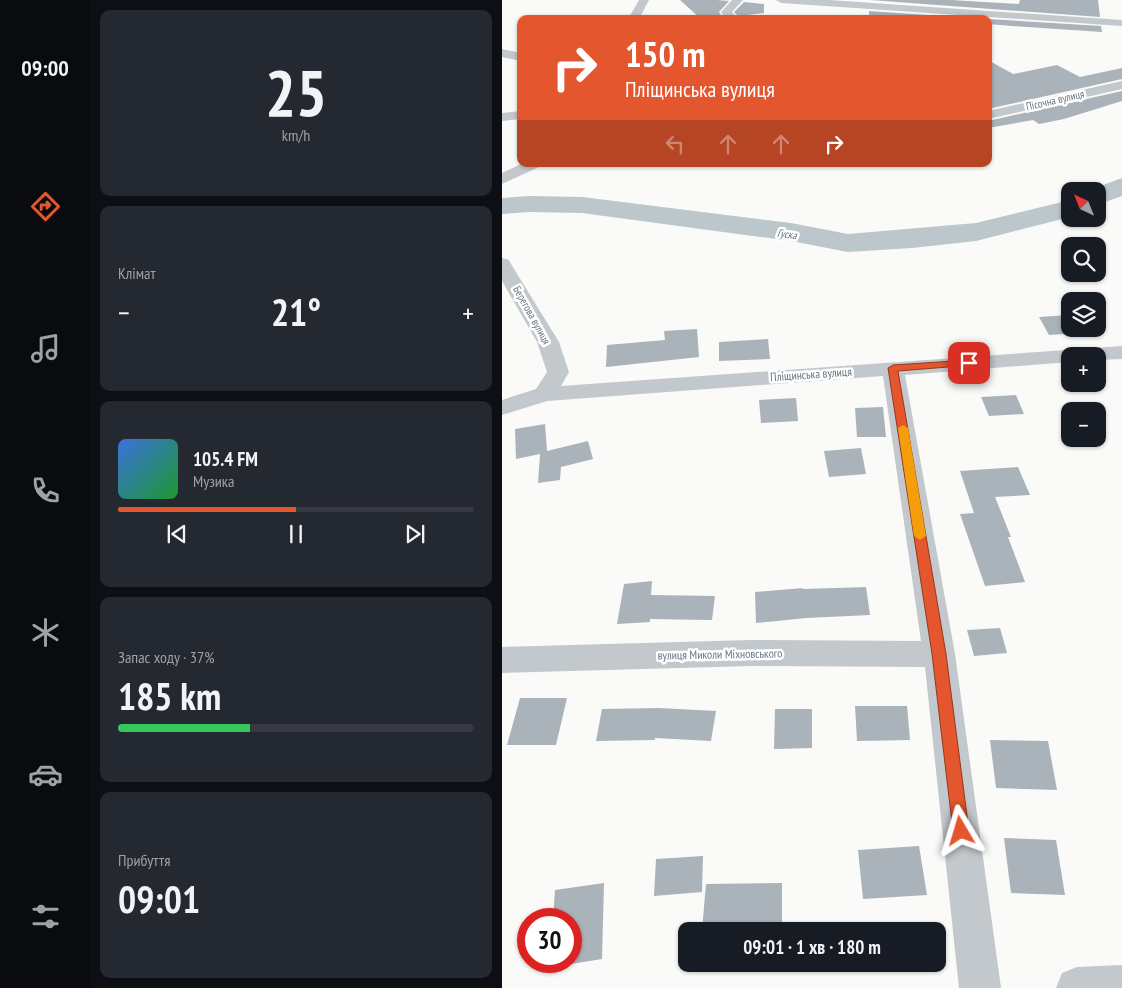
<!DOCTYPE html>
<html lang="uk">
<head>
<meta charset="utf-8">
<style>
  :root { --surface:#171b24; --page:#242831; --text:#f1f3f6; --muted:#9ea1a6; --line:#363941; --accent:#e4572e }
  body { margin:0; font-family:"PT Sans Narrow",sans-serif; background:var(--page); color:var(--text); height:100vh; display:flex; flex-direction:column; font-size:19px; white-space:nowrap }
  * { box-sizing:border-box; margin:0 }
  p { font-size:16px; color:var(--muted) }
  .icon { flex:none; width:28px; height:28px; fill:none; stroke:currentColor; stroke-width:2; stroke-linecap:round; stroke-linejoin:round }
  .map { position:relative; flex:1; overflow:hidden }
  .details { display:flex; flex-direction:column; gap:10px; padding:10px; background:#0d0f14; width:412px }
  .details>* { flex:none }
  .banner { position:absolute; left:15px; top:15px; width:475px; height:152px; border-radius:10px; box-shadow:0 1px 4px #0004; background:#e4572e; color:#fff; overflow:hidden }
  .needle { width:32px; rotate:317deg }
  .controls { position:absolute; left:559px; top:182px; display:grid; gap:10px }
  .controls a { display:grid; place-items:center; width:45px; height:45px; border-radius:10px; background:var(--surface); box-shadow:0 1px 4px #0004; font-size:25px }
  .speed { position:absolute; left:15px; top:908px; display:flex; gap:10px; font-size:25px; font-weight:700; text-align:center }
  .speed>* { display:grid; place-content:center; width:65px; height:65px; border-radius:50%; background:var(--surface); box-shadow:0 1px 4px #0004; line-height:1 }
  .speed .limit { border:8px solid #d22; background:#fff; color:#111 }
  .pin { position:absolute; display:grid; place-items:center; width:42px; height:42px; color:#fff; margin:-21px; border-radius:10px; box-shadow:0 2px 8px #0006 }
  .me { position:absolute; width:55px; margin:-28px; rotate:353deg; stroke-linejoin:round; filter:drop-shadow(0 0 4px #0008) }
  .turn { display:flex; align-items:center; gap:18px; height:105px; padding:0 25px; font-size:22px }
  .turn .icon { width:65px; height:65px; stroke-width:2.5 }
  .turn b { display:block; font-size:35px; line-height:42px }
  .lanes { display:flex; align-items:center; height:48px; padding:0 25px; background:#0003; justify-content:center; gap:25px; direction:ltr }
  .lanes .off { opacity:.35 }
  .big { font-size:38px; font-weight:600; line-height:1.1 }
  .details .widget { flex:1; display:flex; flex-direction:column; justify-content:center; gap:8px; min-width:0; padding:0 18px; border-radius:10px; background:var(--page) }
  .details .dial { align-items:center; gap:0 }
  .dial b { font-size:65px; line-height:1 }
  .song { display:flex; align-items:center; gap:15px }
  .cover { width:60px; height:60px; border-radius:8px; background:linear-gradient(135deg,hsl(220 70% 55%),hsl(130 70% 35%)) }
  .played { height:5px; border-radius:2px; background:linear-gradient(90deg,var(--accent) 50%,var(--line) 50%) }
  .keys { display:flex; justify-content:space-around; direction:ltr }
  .heat { display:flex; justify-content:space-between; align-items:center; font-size:28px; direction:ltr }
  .charge { height:8px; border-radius:4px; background:linear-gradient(90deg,#34c759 37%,var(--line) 0) }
  .trip { position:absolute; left:176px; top:922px; width:268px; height:50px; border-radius:10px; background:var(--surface); box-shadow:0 1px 4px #0004; font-weight:600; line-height:50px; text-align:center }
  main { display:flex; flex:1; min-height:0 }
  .menu { display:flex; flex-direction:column; width:90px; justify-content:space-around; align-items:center; background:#090b0e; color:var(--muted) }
  .menu .icon { width:35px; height:35px }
  .menu .selected { color:var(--accent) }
  .menu b { font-size:22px; color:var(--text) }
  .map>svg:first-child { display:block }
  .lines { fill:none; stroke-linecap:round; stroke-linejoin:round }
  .river { fill:#bbc7cb; fill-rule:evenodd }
  .building { fill:#aab3b9 }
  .minor { fill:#c3c8cc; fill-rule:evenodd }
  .route { fill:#e4572e; stroke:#94391e }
  .slow { fill:#f59e0b }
  .labels { text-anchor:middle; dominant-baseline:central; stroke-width:5; stroke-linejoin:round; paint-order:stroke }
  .far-street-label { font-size:11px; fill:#657683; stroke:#fff }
  .far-water-label { font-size:11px; font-style:italic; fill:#60757c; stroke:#fff }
  .street-label { font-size:12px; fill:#657683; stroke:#fff }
</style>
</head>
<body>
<main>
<nav class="menu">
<b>09:00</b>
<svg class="icon selected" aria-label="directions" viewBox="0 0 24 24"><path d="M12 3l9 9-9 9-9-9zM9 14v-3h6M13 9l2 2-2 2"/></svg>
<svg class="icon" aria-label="music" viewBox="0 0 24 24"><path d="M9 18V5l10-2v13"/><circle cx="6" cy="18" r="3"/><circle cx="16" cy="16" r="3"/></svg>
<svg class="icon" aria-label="phone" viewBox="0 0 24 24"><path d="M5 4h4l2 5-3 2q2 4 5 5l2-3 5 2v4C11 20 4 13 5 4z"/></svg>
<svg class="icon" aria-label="climate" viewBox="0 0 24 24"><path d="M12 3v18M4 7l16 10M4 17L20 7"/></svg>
<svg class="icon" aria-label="car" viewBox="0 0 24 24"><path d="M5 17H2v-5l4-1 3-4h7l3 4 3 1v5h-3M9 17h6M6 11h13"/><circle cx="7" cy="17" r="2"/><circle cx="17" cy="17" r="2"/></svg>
<svg class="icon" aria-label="filters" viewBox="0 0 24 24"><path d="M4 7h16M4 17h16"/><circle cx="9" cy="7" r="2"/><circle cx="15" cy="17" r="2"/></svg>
</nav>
<section class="details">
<div class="widget dial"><b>25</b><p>km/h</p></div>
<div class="widget"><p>Клімат</p>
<div class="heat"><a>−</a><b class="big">21°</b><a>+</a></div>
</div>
<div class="widget">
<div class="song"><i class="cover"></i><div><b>105.4 FM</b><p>Музика</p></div></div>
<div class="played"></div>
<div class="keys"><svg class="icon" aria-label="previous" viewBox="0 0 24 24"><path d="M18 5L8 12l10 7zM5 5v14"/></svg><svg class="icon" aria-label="pause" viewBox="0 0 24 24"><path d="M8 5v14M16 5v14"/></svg><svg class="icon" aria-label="next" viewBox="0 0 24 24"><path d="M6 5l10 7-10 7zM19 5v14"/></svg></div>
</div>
<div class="widget"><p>Запас ходу · 37%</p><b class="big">185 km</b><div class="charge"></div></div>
<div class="widget"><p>Прибуття</p><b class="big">09:01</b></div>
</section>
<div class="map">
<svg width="620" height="988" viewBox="0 0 620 988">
  <rect width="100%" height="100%" fill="#fafaf8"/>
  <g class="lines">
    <path class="river" d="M620,178V196L595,205V191H585Z
      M27,196L80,197L289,223L346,234L474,223L568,200V217L474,241L410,248L346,252L289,241L80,213L27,212L0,214V198Z"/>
  </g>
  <path class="building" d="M178,0H215L227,1L217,12L221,18L199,19Z
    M368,0H449L517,4L518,0H596L598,17Z
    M242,2L262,4V13L236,16L232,12Z
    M367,11L485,19H425L367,15Z
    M486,19L599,26L600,32L510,26L486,24Z
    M486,60L511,74L555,65L578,77L620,68V79L486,109Z
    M620,91V101L562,119L537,124L531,120L486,128V121Z
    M567,315L568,329H575L578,333L547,335L537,317Z
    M195,329L197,357L104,367L105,345L163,340L162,331Z
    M266,339L268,359L217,361V342Z
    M514,395L522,414L487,416L479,397Z
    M294,398L296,421L259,423L257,400Z
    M381,407L384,437H355L353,408Z
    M43,424L45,451L86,441L91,459L59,467L58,480L36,483L38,454L14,459L13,429Z
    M359,448L364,474L327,477L322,451Z
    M516,467L528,495L493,497L509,537H506L523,582L483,586L458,514L472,513L458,471Z
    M150,581L149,595L213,596L210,620L148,619V622L115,624L122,584Z
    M364,587L368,615L304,618L254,623L253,592L301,588V589Z
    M498,628L505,653L472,656L465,630Z
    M18,698H65L54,745H5Z
    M353,706H405L408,740L355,741Z
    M157,708L214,711L209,741L153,738V740L94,741L100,709Z
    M273,709H310V748L272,749Z
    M488,740L546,741L555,790L494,788Z
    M502,838L554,840L563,895L509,893Z
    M417,846L425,895L361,899L356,850Z
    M201,856L200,892L152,896L154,859Z
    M102,883L100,959L69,964V919H51L53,890Z
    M280,883V929L200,930L204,884Z"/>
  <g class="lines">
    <path class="minor" d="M137,0H147L137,19H126Z
      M230,0H241L230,12L236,19H224L219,12Z
      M274,0H327L620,20V26L279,3Z
      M0,49L19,53V61L0,57Z
      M620,81V89L486,119V111Z
      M19,111V119L0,121V113Z
      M19,164H39L37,167L0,184V173Z
      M0,258L7,260L9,264L57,342L67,372L59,386L620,346V359L595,360V356H568V362L403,375L453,654L499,988H457L423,667L249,666L0,673V647L249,640L419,641L381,376L45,401L0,415V400L34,389L45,372L35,342L0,281Z
      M620,965V988H554L560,973L575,967Z"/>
  </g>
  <path class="route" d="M467,360L472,363L471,365L396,371L444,654L467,831L464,836L459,839L453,836L451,831L430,654L386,368L391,365Z"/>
  <path class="slow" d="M401,425L406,428L424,536L418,540L412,536L396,428Z"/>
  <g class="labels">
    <g class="far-street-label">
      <text transform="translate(553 100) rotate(-13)">Пісочна вулиця</text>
      <text transform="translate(30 315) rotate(61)">Берегова вулиця</text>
    </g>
    <g class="far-water-label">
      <text transform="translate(285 234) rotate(8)">Гуска</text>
    </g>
    <g class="street-label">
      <text transform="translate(309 374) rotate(-4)">Пліщинська вулиця</text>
      <text transform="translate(218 654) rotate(-1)">вулиця Миколи Міхновського</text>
    </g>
  </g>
</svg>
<div class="controls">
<a><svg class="needle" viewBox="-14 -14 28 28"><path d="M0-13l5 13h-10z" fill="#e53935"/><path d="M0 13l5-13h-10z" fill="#9ea1a6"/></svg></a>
<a><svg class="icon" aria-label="search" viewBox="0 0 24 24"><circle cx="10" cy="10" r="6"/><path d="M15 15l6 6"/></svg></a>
<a><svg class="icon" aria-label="layers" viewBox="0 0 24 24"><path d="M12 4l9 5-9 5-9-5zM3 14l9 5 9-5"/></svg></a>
<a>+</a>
<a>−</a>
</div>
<div class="speed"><div class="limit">30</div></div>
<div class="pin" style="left:467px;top:363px;background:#d93025"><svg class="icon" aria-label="arrive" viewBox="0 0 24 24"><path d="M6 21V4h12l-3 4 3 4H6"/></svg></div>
<svg class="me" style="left:459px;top:831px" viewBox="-20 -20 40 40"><path d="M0-17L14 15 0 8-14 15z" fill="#e4572e" stroke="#fff" stroke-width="4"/></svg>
<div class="trip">09:01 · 1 хв · 180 m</div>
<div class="banner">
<div class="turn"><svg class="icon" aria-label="right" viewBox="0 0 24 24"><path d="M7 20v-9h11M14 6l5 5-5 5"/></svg><div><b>150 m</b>Пліщинська вулиця</div></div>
<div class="lanes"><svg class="icon off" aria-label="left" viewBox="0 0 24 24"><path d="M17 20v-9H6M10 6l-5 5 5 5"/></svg><svg class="icon off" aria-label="ahead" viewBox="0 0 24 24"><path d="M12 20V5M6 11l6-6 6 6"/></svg><svg class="icon off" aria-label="ahead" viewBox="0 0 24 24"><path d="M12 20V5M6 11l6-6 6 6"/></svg><svg class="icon" aria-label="right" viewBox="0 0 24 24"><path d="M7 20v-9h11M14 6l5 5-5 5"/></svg></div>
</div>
</div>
</main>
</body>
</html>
